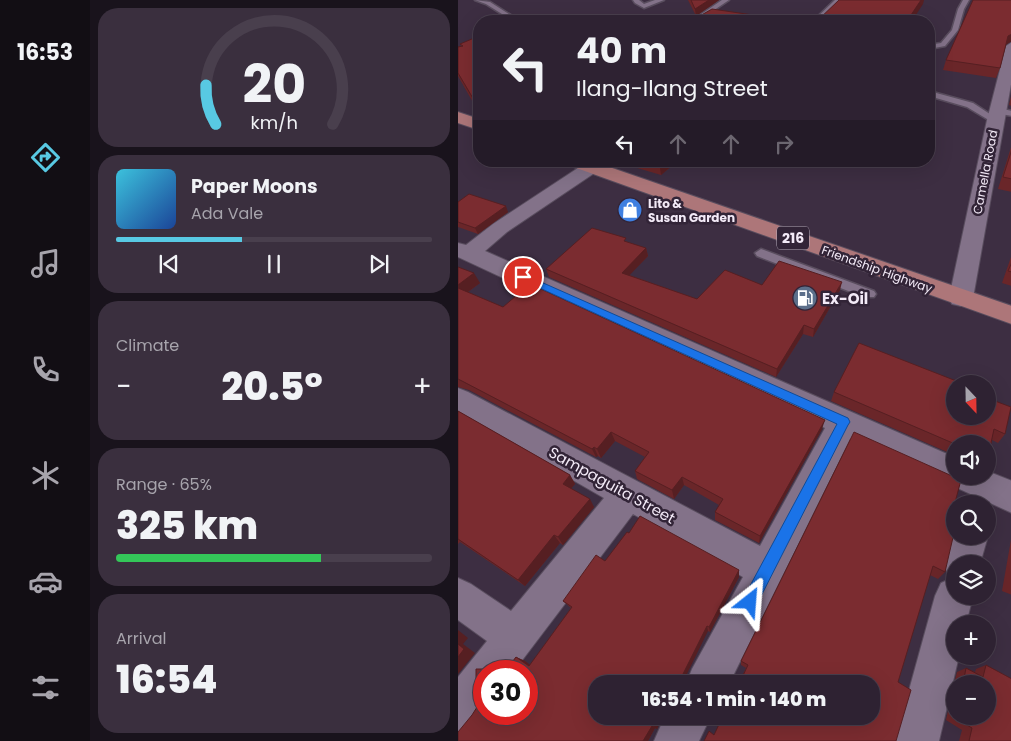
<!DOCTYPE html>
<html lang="en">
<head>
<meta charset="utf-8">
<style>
  :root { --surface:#2e2232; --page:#3a2f3e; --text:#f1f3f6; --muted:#a7a4ac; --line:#493f4d; --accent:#58c9e3 }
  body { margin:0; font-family:Poppins,sans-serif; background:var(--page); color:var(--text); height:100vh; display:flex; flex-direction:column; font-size:19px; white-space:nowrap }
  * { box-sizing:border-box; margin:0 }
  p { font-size:16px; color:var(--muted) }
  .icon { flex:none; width:28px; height:28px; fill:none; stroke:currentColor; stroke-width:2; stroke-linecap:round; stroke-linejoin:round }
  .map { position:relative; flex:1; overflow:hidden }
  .side { display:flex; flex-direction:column; gap:8px; padding:8px; background:#19131c; width:368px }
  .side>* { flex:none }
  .guide { position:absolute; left:15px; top:15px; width:462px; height:152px; border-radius:20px; box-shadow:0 5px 20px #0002,0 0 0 1px var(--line); background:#2e2232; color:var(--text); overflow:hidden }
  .needle { width:32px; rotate:158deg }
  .fabs { position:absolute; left:488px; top:375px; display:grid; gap:10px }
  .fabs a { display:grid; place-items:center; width:50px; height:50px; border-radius:50%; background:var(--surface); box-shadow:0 5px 20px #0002,0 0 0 1px var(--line); font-size:25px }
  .speed { position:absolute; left:15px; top:660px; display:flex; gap:10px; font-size:25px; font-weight:700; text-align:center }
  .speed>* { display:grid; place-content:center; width:65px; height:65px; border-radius:50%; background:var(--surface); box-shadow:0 5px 20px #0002,0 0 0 1px var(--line); line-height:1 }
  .speed .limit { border:8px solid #d22; background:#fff; color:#111 }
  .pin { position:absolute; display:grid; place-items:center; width:42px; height:42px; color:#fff; margin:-21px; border:2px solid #fff; border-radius:50%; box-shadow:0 1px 5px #0007 }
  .me { position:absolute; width:55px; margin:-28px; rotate:28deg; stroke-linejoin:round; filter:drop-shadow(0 0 4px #0008) }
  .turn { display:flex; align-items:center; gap:18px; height:105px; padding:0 20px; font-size:22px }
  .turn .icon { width:65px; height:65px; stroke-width:2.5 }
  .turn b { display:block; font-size:35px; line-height:42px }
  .lanes { display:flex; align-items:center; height:48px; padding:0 20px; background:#0003; justify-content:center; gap:25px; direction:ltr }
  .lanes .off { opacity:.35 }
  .big { font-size:38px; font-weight:800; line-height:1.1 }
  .side .tile { flex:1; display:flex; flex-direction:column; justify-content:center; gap:8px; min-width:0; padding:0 18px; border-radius:20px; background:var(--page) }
  .side .dial { align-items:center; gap:0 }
  .dial svg { height:130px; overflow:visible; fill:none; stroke:var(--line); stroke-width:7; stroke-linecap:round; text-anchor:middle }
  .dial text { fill:var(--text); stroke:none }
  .song { display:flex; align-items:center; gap:15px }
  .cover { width:60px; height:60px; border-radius:8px; background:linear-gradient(135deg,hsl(190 70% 55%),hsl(220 70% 35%)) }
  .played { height:5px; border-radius:2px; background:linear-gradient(90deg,var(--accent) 40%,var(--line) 40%) }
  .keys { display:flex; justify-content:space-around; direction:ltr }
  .heat { display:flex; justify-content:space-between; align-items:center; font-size:28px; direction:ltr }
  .charge { height:8px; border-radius:4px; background:linear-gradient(90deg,#34c759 65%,var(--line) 0) }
  .trip { position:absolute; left:130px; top:675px; width:292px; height:50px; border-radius:20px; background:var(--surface); box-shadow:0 5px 20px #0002,0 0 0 1px var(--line); font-weight:800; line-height:50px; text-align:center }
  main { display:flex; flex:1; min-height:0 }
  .dock { display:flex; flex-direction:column; width:90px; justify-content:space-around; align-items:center; background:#120e14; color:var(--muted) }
  .dock .icon { width:35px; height:35px }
  .dock .selected { color:var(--accent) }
  .dock b { font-size:22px; color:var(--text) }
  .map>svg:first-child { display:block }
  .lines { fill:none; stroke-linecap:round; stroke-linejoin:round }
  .lane-casing { stroke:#594d5e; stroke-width:3 }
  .street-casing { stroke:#594d5e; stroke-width:2 }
  .primary-casing { stroke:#594d5e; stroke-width:2 }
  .lane { fill:#837289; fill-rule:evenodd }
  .street { fill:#837289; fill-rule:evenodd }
  .primary { fill:#ad7679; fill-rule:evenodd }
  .wall { fill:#6a2629 }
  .shaded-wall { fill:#561f22 }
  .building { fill:#7b2c30; stroke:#561f22 }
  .route { fill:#1a73e8; stroke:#114b97 }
  .labels { text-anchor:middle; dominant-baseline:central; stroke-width:5; stroke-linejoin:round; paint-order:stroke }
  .far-street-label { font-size:12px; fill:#f3eaf7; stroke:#322437 }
  .far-poi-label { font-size:12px; font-weight:bold; fill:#f3eaf7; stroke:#322437; text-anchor:start }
  .shield { fill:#322437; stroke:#b9afbd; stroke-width:1 }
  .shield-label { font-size:14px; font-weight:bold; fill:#f3eaf7 }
  .poi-label { font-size:15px; font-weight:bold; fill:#f3eaf7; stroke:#322437; text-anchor:start }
  .street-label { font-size:15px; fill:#f3eaf7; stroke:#322437 }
</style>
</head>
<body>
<main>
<nav class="dock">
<b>16:53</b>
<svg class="icon selected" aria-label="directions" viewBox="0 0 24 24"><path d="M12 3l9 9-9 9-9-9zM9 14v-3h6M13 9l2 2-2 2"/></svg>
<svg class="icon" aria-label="music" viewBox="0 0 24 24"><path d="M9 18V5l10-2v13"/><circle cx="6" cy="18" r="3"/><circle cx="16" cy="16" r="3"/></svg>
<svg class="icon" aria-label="phone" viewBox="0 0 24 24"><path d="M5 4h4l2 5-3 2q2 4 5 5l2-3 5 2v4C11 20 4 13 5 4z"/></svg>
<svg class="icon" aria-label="climate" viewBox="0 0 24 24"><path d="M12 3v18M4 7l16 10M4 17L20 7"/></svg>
<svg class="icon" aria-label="car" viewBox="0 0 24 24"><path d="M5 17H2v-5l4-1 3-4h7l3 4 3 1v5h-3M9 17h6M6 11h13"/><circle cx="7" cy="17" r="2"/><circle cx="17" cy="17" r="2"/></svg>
<svg class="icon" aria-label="filters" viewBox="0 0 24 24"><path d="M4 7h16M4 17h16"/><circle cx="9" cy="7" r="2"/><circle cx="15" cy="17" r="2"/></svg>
</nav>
<section class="side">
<div class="tile dial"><svg viewBox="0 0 100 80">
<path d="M14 69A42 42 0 1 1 86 69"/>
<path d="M14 69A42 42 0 0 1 8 45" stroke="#58c9e3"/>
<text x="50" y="56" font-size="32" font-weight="700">20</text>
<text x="50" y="72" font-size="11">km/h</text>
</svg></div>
<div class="tile">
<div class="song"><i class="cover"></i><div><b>Paper Moons</b><p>Ada Vale</p></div></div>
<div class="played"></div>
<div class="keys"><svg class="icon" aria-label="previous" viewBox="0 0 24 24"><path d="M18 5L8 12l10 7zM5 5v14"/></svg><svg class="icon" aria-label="pause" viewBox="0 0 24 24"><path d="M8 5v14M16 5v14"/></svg><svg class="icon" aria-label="next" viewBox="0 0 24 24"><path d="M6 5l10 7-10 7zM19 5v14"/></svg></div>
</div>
<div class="tile"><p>Climate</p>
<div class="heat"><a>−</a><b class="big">20.5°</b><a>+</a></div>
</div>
<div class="tile"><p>Range · 65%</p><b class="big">325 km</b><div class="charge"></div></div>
<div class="tile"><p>Arrival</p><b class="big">16:54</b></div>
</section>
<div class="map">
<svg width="554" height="741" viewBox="0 0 554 741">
  <rect width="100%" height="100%" fill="#3d2e42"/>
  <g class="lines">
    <defs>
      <path id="lane" d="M17,0L32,2L62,21H55L28,4Z
        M175,0H181L186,4L197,0H206L186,8L177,3Z
        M264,0H271L240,21H233Z
        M377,0H383L361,21H355Z
        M505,0H511L506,9L500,30L487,46L471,49V45L483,43L494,30L500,9Z
        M471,91L515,103L541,120L534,122L509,107L471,96Z
        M540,108L554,111V116L537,113V109Z
        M303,249L416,291L418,294L416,297H406L299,256L297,253Z"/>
      <path id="street" d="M554,42V79L515,298L512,304L503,306L494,304L491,298L529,120L548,46Z
        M132,163L138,164L141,168L138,172L49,232L27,251L496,457V476H529V471L554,481V513L392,439L271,684H228L234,669L285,577L175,514L56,671H26C26,703 34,719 0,733V677L29,641L0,620V578L13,584L53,611L146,498L0,414V388L10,392L302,546L367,428L0,257V243L8,245L35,224L126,164Z
        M496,532V536H529V534L530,536L522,564H496V596H515L508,624H496V656H501L481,741H437L477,596L483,583L494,578L491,577L486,564Z
        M207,716H253L241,741H196Z"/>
      <path id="primary" d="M0,112L21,119V130L0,123Z
        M107,161H134L554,306V324L110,165Z"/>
    </defs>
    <use href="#lane" class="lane-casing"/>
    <use href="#street" class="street-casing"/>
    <use href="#primary" class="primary-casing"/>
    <use href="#lane" class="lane"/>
    <use href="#street" class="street"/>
    <use href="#primary" class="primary"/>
  </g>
  <path class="wall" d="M230,0H261L238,16Z
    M21,36V113L0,76V47L3,46L2,44Z
    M548,45L542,68L538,78L485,70L488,60Z
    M554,92V106L551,105Z
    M554,144V192L540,189Z
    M175,161H237L229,168L216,164L203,175L176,167Z
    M0,202L50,212L20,234L0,227Z
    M169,242L188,248L190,256L171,275L239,299L304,285L382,290L355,337L345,334L318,377L91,277L88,269Z
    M554,254V286L544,283Z
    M0,267L22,283L10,292L45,307L364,429L301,543L257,520V512L261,505L226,485L216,499L179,479L177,471L187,457L157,441L143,458L140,456L138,457L11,390L0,387Z
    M496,384L547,434L540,443L534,440L530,457L529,458V444H496V455L373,401L376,392Z
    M0,411L112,475L117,484L113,488L136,507L105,545L102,543L67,586L2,542L0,544Z
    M491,525L487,572L480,579L472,575L440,682L256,735L288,668L283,665V661Z
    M171,533L281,570V577L252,632L250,631L139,716H205L199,729L197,728L190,741H0L26,714L58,657L67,661L72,665L113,608L105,601L147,561Z
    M554,534V595L544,591Z
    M528,665L554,741H501L504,730L488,720L496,684V716H529V684H496L499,672L508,668L517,672L518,669Z"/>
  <path class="shaded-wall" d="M251,0H261L238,16L237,9Z
    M463,0H466L465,4L454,21H449Z
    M554,34V41L546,46L550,36Z
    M201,161H216V164L203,175Z
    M229,161H237L229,168Z
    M48,206L50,212L20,234L17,228Z
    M188,248L190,256L166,281L164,273Z
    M16,273L22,283L3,297L0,292V285Z
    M384,282L382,290L355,337L356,329Z
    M346,325L345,334L318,377L319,369Z
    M367,420L364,429L301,543L302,536Z
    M153,432L157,441L143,458L139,449Z
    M136,447L140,456L138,457L134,449Z
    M112,475L117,484L110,492L105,484Z
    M224,477L226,485L216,499L214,490Z
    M132,499L136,507L105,545L100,537Z
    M96,535L102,543L67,586L60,580Z
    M281,570V577L252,632L251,627Z
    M249,626L250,631L224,684H220Z
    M0,630L10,638L5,644L17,653L0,674Z
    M58,657L67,661L79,670L71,666Z
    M201,716H205L199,729L197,728L190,741H185L194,726Z"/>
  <path class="building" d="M233,0H251L237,9Z
    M381,0H463L449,21H359Z
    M515,0H554V34L550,36L542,68L488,60Z
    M254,9L336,21H233Z
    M21,36V102L16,100L0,73V47L5,46L2,44Z
    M554,149V179L545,177Z
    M11,194L48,206L17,228L0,222V202Z
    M134,228L168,238L166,241L188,248L164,273L239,299L267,270L304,285L321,261L384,282L356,329L346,325L319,369L88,269Z
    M554,262V272L550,271Z
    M0,267L16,273L0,285Z
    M72,284L367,420L302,536L257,512L265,499L224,477L214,490L177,471L191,452L153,432L139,449L136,447L134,449L4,381L0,379V288L45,307Z
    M401,343L501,382V384H496V416H529V398L553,407L547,434L536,429L530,457H529V444H497L376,392Z
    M0,411L112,475L105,484L132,499L100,537L96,535L60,580L0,539Z
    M396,432L503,480L491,525L496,527V533L487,572L475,566L440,682L453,690L438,741H246L251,731L256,735L265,716H414V684H281L290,665L283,661Z
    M182,516L281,570L251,627L249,626L220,684H139V716H201L196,727L194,726L185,741H0V732L14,715L26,696V714H69V671H47L58,657L71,666L114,607L105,601L138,555L147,561L169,532L171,533Z
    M0,644L6,649L0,657Z
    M528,665L554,679V741H511L514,728L497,718V716H529V684H505L508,668L525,677Z
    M18,669H34L37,671H26V691L18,685Z"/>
  <path class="route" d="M65,274L390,418L392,422L390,425L297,608L292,610L286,608L284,602L286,597L379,424L62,279V275Z"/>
  <defs>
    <symbol id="shop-disc" viewBox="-11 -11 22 22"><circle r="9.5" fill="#3f7fe0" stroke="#322437"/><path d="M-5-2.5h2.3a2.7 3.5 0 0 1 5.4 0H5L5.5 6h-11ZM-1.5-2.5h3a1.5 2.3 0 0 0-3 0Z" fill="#fff"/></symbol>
    <symbol id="fuel-disc" viewBox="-11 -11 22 22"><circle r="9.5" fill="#5c6f8a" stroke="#322437"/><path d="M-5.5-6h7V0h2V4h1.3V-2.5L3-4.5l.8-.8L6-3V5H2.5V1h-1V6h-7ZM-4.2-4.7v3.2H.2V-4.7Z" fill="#fff"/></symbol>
  </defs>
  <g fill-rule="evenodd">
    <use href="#shop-disc" x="158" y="196" width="28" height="28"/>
    <use href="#fuel-disc" x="333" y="284" width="28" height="28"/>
  </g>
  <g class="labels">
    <g class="far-street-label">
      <text transform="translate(527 172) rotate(-79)">Camella Road</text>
      <text transform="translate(419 269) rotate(20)">Friendship Highway</text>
    </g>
    <g class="far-poi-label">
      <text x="190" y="203">Lito &amp;<tspan x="190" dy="14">Susan Garden</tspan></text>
    </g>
    <rect class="shield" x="319" y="226.5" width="32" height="23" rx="4"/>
    <g class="shield-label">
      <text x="335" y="238">216</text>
    </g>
    <g class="poi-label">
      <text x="364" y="298">Ex-Oil</text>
    </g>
    <g class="street-label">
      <text transform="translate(154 485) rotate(29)">Sampaguita Street</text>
    </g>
  </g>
</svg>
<div class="fabs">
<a><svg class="needle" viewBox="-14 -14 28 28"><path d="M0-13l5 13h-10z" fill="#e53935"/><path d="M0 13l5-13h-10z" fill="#a7a4ac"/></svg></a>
<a><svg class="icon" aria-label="sound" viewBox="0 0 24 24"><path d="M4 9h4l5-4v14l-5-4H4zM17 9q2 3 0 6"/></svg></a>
<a><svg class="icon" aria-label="search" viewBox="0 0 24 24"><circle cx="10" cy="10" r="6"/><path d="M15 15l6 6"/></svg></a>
<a><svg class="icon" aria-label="layers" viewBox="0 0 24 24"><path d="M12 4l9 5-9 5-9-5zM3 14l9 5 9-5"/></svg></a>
<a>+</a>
<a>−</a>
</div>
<div class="speed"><div class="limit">30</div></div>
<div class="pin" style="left:65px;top:277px;background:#d93025"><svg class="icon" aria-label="arrive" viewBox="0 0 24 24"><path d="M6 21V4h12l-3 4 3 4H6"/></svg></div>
<svg class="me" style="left:292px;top:602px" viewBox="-20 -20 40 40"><path d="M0-17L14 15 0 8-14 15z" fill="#1a73e8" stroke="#fff" stroke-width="4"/></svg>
<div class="trip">16:54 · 1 min · 140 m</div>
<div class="guide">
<div class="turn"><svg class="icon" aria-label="left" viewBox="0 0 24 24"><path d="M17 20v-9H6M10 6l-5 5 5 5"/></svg><div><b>40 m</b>Ilang-Ilang Street</div></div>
<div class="lanes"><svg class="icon" aria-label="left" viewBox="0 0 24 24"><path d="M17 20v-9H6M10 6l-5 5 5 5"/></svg><svg class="icon off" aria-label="ahead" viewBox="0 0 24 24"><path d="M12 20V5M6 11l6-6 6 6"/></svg><svg class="icon off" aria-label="ahead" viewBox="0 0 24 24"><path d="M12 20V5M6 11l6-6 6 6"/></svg><svg class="icon off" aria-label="right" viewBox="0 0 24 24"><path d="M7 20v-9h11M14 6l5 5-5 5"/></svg></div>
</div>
</div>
</main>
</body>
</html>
